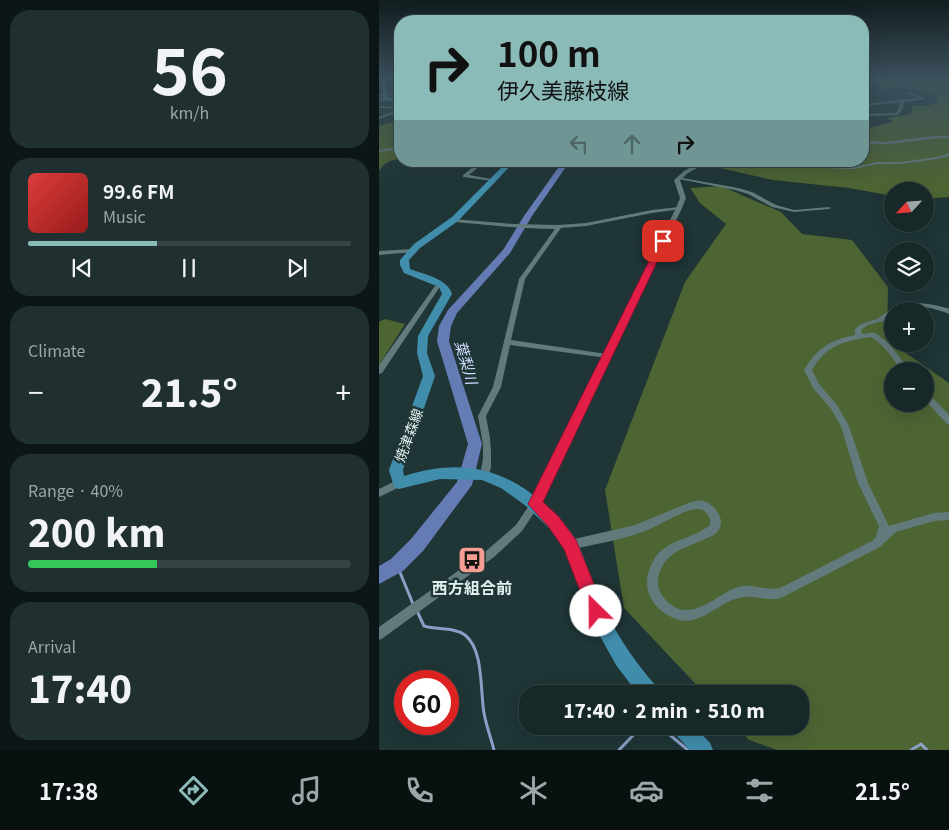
<!DOCTYPE html>
<html lang="en">
<head>
<meta charset="utf-8">
<style>
  :root { --surface:#172828; --page:#203030; --text:#f1f3f6; --muted:#9ea6a8; --line:#364445; --accent:#8bbbb9 }
  body { margin:0; font-family:Georgia,"Noto Sans JP",serif; background:var(--page); color:var(--text); height:100vh; display:flex; flex-direction:column; font-size:19px; white-space:nowrap }
  * { box-sizing:border-box; margin:0 }
  p { font-size:16px; color:var(--muted) }
  .icon { flex:none; width:28px; height:28px; fill:none; stroke:currentColor; stroke-width:2; stroke-linecap:round; stroke-linejoin:round }
  .map { position:relative; flex:1; overflow:hidden }
  .side { display:flex; flex-direction:column; gap:10px; padding:10px; background:#0d1616; width:379px }
  .side>* { flex:none }
  .banner { position:absolute; left:15px; top:15px; width:475px; height:152px; border-radius:20px; box-shadow:0 5px 20px #0002,0 0 0 1px var(--line); background:#8bbbb9; color:#111; overflow:hidden }
  .needle { width:32px; rotate:244deg }
  .tools { position:absolute; left:505px; top:182px; display:grid; gap:10px }
  .tools a { display:grid; place-items:center; width:50px; height:50px; border-radius:50%; background:var(--surface); box-shadow:0 5px 20px #0002,0 0 0 1px var(--line); font-size:25px }
  .speed { position:absolute; left:15px; top:670px; display:flex; gap:10px; font-size:25px; font-weight:700; text-align:center }
  .speed>* { display:grid; place-content:center; width:65px; height:65px; border-radius:50%; background:var(--surface); box-shadow:0 5px 20px #0002,0 0 0 1px var(--line); line-height:1 }
  .speed .limit { border:8px solid #d22; background:#fff; color:#111 }
  .pin { position:absolute; display:grid; place-items:center; width:42px; height:42px; color:#fff; margin:-21px; border-radius:10px; box-shadow:0 2px 8px #0006 }
  .me { position:absolute; width:55px; margin:-28px; rotate:337deg; stroke-linejoin:round; filter:drop-shadow(0 0 4px #0008) }
  .turn { display:flex; align-items:center; gap:18px; height:105px; padding:0 20px; font-size:22px }
  .turn .icon { width:65px; height:65px; stroke-width:2.5 }
  .turn b { display:block; font-size:35px; line-height:42px }
  .lanes { display:flex; align-items:center; height:48px; padding:0 20px; background:#0003; justify-content:center; gap:25px; direction:ltr }
  .lanes .off { opacity:.35 }
  .big { font-size:38px; font-weight:800; line-height:1.1 }
  .side .widget { flex:1; display:flex; flex-direction:column; justify-content:center; gap:8px; min-width:0; padding:0 18px; border-radius:20px; background:var(--page) }
  .side .dial { align-items:center; gap:0 }
  .dial b { font-size:65px; line-height:1 }
  .song { display:flex; align-items:center; gap:15px }
  .cover { width:60px; height:60px; border-radius:8px; background:linear-gradient(135deg,hsl(0 70% 55%),hsl(0 70% 35%)) }
  .played { height:5px; border-radius:2px; background:linear-gradient(90deg,var(--accent) 40%,var(--line) 40%) }
  .keys { display:flex; justify-content:space-around; direction:ltr }
  .heat { display:flex; justify-content:space-between; align-items:center; font-size:28px; direction:ltr }
  .charge { height:8px; border-radius:4px; background:linear-gradient(90deg,#34c759 40%,var(--line) 0) }
  .trip { position:absolute; left:140px; top:685px; width:290px; height:50px; border-radius:20px; background:var(--surface); box-shadow:0 5px 20px #0002,0 0 0 1px var(--line); font-weight:800; line-height:50px; text-align:center }
  .tab-bar { display:flex; height:80px; justify-content:space-around; align-items:center; background:#091010; color:var(--muted) }
  .tab-bar .icon { width:35px; height:35px }
  .tab-bar .on { color:var(--accent) }
  .tab-bar b { font-size:22px; color:var(--text) }
  main { display:flex; flex:1; min-height:0 }
  .map>svg:first-child { display:block }
  .green { fill:#4d6433; fill-rule:evenodd }
  .lines { fill:none; stroke-linecap:round; stroke-linejoin:round }
  .stream-far1 { stroke:#8a9ec6; stroke-width:1 }
  .stream { stroke:#8a9ec6; stroke-width:3 }
  .river { fill:#647bb4; fill-rule:evenodd }
  .minor { fill:#627a7b; fill-rule:evenodd }
  .secondary { fill:#627a7b; fill-rule:evenodd }
  .primary { fill:#408dac; fill-rule:evenodd }
  .route { fill:#e11d48; stroke:#92132f }
  .labels { text-anchor:middle; dominant-baseline:central; stroke-width:5; stroke-linejoin:round; paint-order:stroke }
  .street-label { font-size:14px; fill:#e2efef; stroke:#1f3536 }
  .water-label { font-size:15px; font-style:italic; fill:#cedcfe; stroke:#1f3536 }
  .near-poi-label { font-size:16px; font-weight:bold; fill:#e2efef; stroke:#1f3536 }
</style>
</head>
<body>
<main>
<section class="side">
<div class="widget dial"><b>56</b><p>km/h</p></div>
<div class="widget">
<div class="song"><i class="cover"></i><div><b>99.6 FM</b><p>Music</p></div></div>
<div class="played"></div>
<div class="keys"><svg class="icon" aria-label="previous" viewBox="0 0 24 24"><path d="M18 5L8 12l10 7zM5 5v14"/></svg><svg class="icon" aria-label="pause" viewBox="0 0 24 24"><path d="M8 5v14M16 5v14"/></svg><svg class="icon" aria-label="next" viewBox="0 0 24 24"><path d="M6 5l10 7-10 7zM19 5v14"/></svg></div>
</div>
<div class="widget"><p>Climate</p>
<div class="heat"><a>−</a><b class="big">21.5°</b><a>+</a></div>
</div>
<div class="widget"><p>Range · 40%</p><b class="big">200 km</b><div class="charge"></div></div>
<div class="widget"><p>Arrival</p><b class="big">17:40</b></div>
</section>
<div class="map">
<svg width="571" height="750" viewBox="0 0 571 750">
  <rect width="100%" height="100%" fill="#1f3536"/>
  <path class="green" d="M489,79H570V197L546,199V191H514V196L470,188L394,180L341,168L351,161H484V129L514,122L508,118L532,114L533,106H548L560,102L554,95L526,87L505,89Z
    M21,120V159C12,160 5,162 0,171V126Z
    M342,186L402,212L423,234L473,240L509,287L508,340L570,383V750H398L370,740L357,726H421V694H326L245,608L226,490L306,282L347,224L321,203L311,188ZM514,371H546V404H514Z
    M6,319L26,324L0,365V322Z"/>
  <g class="lines">
    <path class="stream-far1" d="M0,96L21,92"/>
    <path class="stream" d="M18,565L34,604
      M38,611L45,626C58,630 75,627 86,635C105,650 101,691 105,713C107,725 112,738 115,750
      M268,726L286,731L309,750
      M240,750L263,726
      M532,750L542,744L548,750"/>
    <path class="river" d="M184,161H191L153,216L131,253L78,313L72,326L70,341L103,444L93,485L44,551L24,571L0,584V566L12,559L32,539L78,482L89,444L58,341L60,326L69,310L124,250L145,216Z"/>
    <path class="minor" d="M529,92L547,99L525,102L524,108L519,115L484,116V114L517,113L520,108L521,102L485,106L484,104L541,98L529,94Z
      M21,95V97L0,101V99Z
      M0,106L21,107V111L0,119V117L21,109L0,108Z
      M554,136H571V138C549,138 528,143 507,144C499,144 492,144 484,145V143L494,141L507,142Z
      M21,147V149L0,152V150Z
      M571,153V156L558,159L522,164H498L475,169L444,168L438,164L440,161H444L442,164L445,166L475,167L498,162H522L557,157Z
      M102,161H107L90,175L112,179L114,180V181L84,177V175Z
      M298,177L359,188L373,192L397,205L415,210L450,207L452,208L450,209L415,212L393,207L369,194L356,190L300,179H298Z
      M300,207H302V209L273,213L207,226L182,228L146,279L132,340L228,354L232,356L228,358L131,345L122,387L107,416L111,438L112,452V467L109,478L106,479L103,478L101,475L104,459V445L99,416L114,387L140,279L176,229C143,229 109,225 76,222L73,220L74,219L135,224L179,225L207,223L273,210Z
      M33,249L35,250V252L0,255V251Z
      M63,283L66,285L60,288L3,373L0,374V365L56,286Z
      M534,303C547,303 559,305 571,309V314C557,309 544,305 530,307C524,308 519,311 514,311V313L504,321L489,325L482,330L483,334C487,334 491,332 495,333C507,337 524,361 530,371H522C515,359 505,345 492,337C465,341 447,345 433,370L440,384L458,405L470,426L489,483L510,526L555,513L571,512V520L555,521L517,532L501,547L402,598C388,602 374,594 360,598C334,604 317,634 287,614C279,609 274,603 270,594C265,580 270,566 278,555C291,539 316,538 331,525V518C328,513 325,509 319,509C304,509 281,526 266,531C242,540 216,544 191,550L187,548L186,545L187,542L191,540L256,525L312,502C316,501 320,500 324,501C335,504 348,519 339,531C336,535 331,537 326,539C306,548 283,553 279,579C278,587 281,593 286,599C291,605 299,610 306,610C325,611 341,593 359,587C373,583 387,591 401,588L493,541L497,537L500,526L479,483L462,426L452,409L434,388L425,370C438,348 451,340 476,335V329L482,324L498,319L511,310L518,306Z
      M546,392L549,393L571,416V425L568,424L546,400Z
      M20,479L23,480L25,483L23,486L0,497V489Z
      M156,500L159,501L161,504L143,531L115,557L4,638L0,640V627L107,551L137,525L153,501Z"/>
    <path class="secondary" d="M484,103L487,107L484,110Z
      M323,161H331L309,173L301,180L307,198L303,208L160,508L156,510L152,508L150,504L152,500L297,208L301,198L295,180L305,171Z"/>
    <path class="primary" d="M3,79H7L8,98L21,100V102L4,100Z
      M129,161H136L79,221L41,248L30,260L31,269C45,274 69,279 73,294L49,336L48,353L56,376L24,470L25,476C78,459 121,466 163,502C175,513 187,524 196,538C205,554 209,572 216,588C231,625 252,658 278,687L280,694H259L237,665L216,627L186,549L170,528L147,506L122,488L103,480L61,479L20,489L15,487L10,470L44,376L38,353L39,336L63,294L60,287L25,273L21,265V260L35,244L73,217Z
      M292,726H315L331,743L334,750H311L295,733Z"/>
  </g>
  <linearGradient id="sky" x2="0" y2="1"><stop stop-color="#111d1e"/><stop offset="0.43" stop-color="#3c515d"/><stop offset="1" stop-color="#3c515d" stop-opacity="0"/></linearGradient>
  <rect width="571" height="184" fill="url(#sky)"/>
  <path class="route" d="M281,239L288,241L164,502L180,517L197,540L226,611L223,617L217,619L211,617L185,549L169,526L149,504Z"/>
  <defs>
    <symbol id="bus-square" viewBox="-11 -11 22 22"><rect x="-9" y="-9" width="18" height="18" rx="4" fill="#f59c93" stroke="#1f3536"/><path d="M-5-6H5V4H4V6H2V4H-2V6H-4V4H-5ZM-3.5-4V0h7V-4ZM-3.5 1.2v1.5H-2V1.2ZM2 1.2v1.5H3.5V1.2Z" fill="#111"/></symbol>
  </defs>
  <g fill-rule="evenodd">
    <use href="#bus-square" x="77" y="544" width="32" height="32"/>
  </g>
  <g class="labels">
    <g class="street-label">
      <text transform="translate(29 435) rotate(-70)">焼津森線</text>
    </g>
    <g class="water-label">
      <text transform="translate(88 362) rotate(74)">葉梨川</text>
    </g>
    <g class="near-poi-label">
      <text x="93" y="587">西方組合前</text>
    </g>
  </g>
</svg>
<div class="tools">
<a><svg class="needle" viewBox="-14 -14 28 28"><path d="M0-13l5 13h-10z" fill="#e53935"/><path d="M0 13l5-13h-10z" fill="#9ea6a8"/></svg></a>
<a><svg class="icon" aria-label="layers" viewBox="0 0 24 24"><path d="M12 4l9 5-9 5-9-5zM3 14l9 5 9-5"/></svg></a>
<a>+</a>
<a>−</a>
</div>
<div class="speed"><div class="limit">60</div></div>
<div class="pin" style="left:284px;top:241px;background:#d93025"><svg class="icon" aria-label="arrive" viewBox="0 0 24 24"><path d="M6 21V4h12l-3 4 3 4H6"/></svg></div>
<svg class="me" style="left:217px;top:611px" viewBox="-20 -20 40 40"><circle r="19" fill="#fff"/><path d="M0-13L10 11 0 6-10 11z" fill="#e11d48"/></svg>
<div class="trip">17:40 · 2 min · 510 m</div>
<div class="banner">
<div class="turn"><svg class="icon" aria-label="right" viewBox="0 0 24 24"><path d="M7 20v-9h11M14 6l5 5-5 5"/></svg><div><b>100 m</b>伊久美藤枝線</div></div>
<div class="lanes"><svg class="icon off" aria-label="left" viewBox="0 0 24 24"><path d="M17 20v-9H6M10 6l-5 5 5 5"/></svg><svg class="icon off" aria-label="ahead" viewBox="0 0 24 24"><path d="M12 20V5M6 11l6-6 6 6"/></svg><svg class="icon" aria-label="right" viewBox="0 0 24 24"><path d="M7 20v-9h11M14 6l5 5-5 5"/></svg></div>
</div>
</div>
</main>
<nav class="tab-bar">
<b>17:38</b>
<svg class="icon on" aria-label="directions" viewBox="0 0 24 24"><path d="M12 3l9 9-9 9-9-9zM9 14v-3h6M13 9l2 2-2 2"/></svg>
<svg class="icon" aria-label="music" viewBox="0 0 24 24"><path d="M9 18V5l10-2v13"/><circle cx="6" cy="18" r="3"/><circle cx="16" cy="16" r="3"/></svg>
<svg class="icon" aria-label="phone" viewBox="0 0 24 24"><path d="M5 4h4l2 5-3 2q2 4 5 5l2-3 5 2v4C11 20 4 13 5 4z"/></svg>
<svg class="icon" aria-label="climate" viewBox="0 0 24 24"><path d="M12 3v18M4 7l16 10M4 17L20 7"/></svg>
<svg class="icon" aria-label="car" viewBox="0 0 24 24"><path d="M5 17H2v-5l4-1 3-4h7l3 4 3 1v5h-3M9 17h6M6 11h13"/><circle cx="7" cy="17" r="2"/><circle cx="17" cy="17" r="2"/></svg>
<svg class="icon" aria-label="filters" viewBox="0 0 24 24"><path d="M4 7h16M4 17h16"/><circle cx="9" cy="7" r="2"/><circle cx="15" cy="17" r="2"/></svg>
<b>21.5°</b>
</nav>
</body>
</html>
